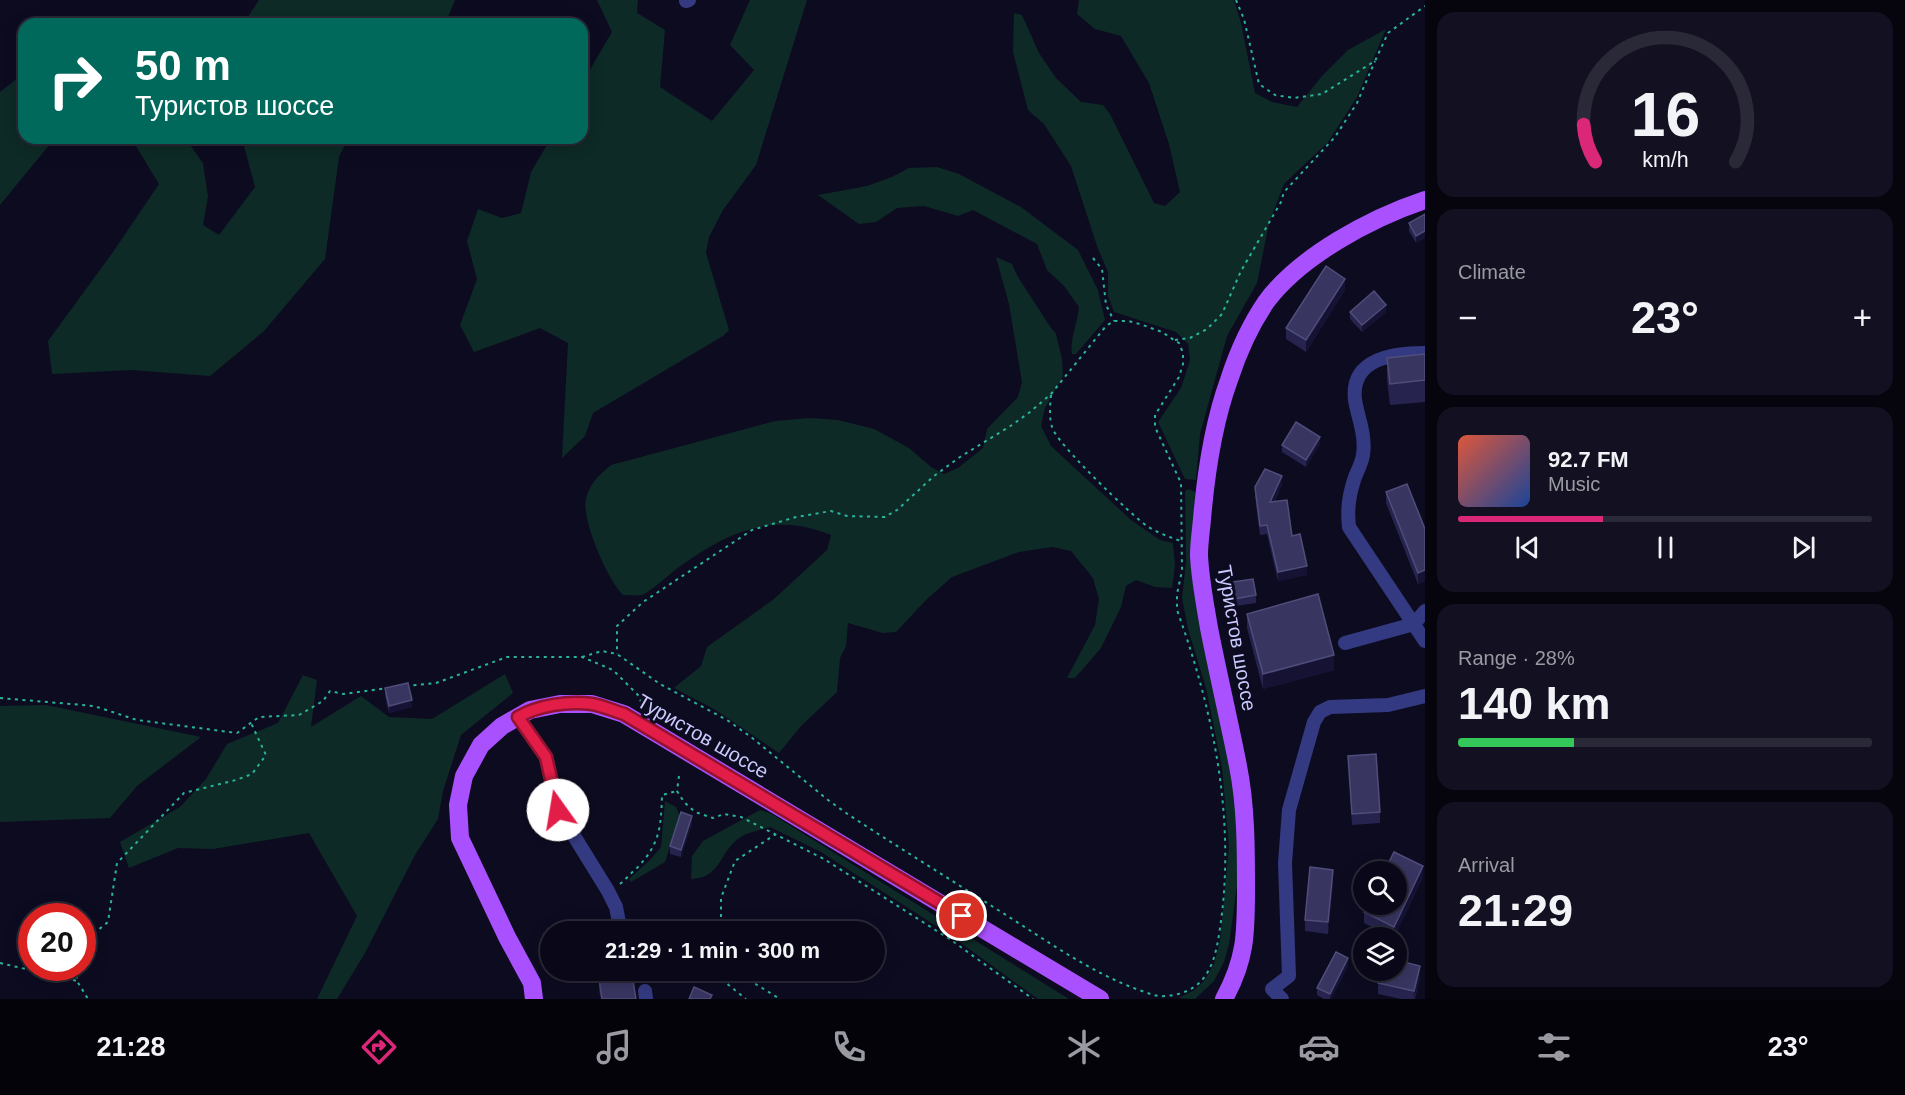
<!DOCTYPE html>
<html lang="en">
<head>
<meta charset="utf-8">
<style>
  :root { --surface:#0a0818; --page:#131121; --text:#f1f3f6; --muted:#999aa2; --line:#2a2937; --accent:#db2777 }
  body { margin:0; font-family:Helvetica,sans-serif; background:var(--page); color:var(--text); height:100vh; display:flex; flex-direction:column; font-size:22px; white-space:nowrap }
  * { box-sizing:border-box; margin:0 }
  p { font-size:20px; color:var(--muted) }
  .icon { flex:none; width:33px; height:33px; fill:none; stroke:currentColor; stroke-width:2; stroke-linecap:round; stroke-linejoin:round }
  .map { position:relative; flex:1; overflow:hidden }
  .details { display:flex; flex-direction:column; gap:12px; padding:12px; background:#06040d; width:480px }
  .details>* { flex:none }
  .banner { position:absolute; left:18px; top:18px; width:570px; height:126px; border-radius:18px; box-shadow:0 3px 15px #0003,0 0 0 2px var(--line); background:#00695c; color:#fff; overflow:hidden }
  .buttons { position:absolute; left:1353px; top:861px; display:grid; gap:12px }
  .buttons a { display:grid; place-items:center; width:54px; height:54px; border-radius:50%; background:var(--surface); box-shadow:0 3px 15px #0003,0 0 0 2px var(--line); font-size:30px }
  .speed { position:absolute; left:18px; top:903px; display:flex; gap:12px; font-size:30px; font-weight:700; text-align:center }
  .speed>* { display:grid; place-content:center; width:78px; height:78px; border-radius:50%; background:var(--surface); box-shadow:0 3px 15px #0003,0 0 0 2px var(--line); line-height:1 }
  .speed .limit { border:9px solid #d22; background:#fff; color:#111 }
  .pin { position:absolute; display:grid; place-items:center; width:51px; height:51px; color:#fff; margin:-26px; border:3px solid #fff; border-radius:50%; box-shadow:0 2px 6px #0007 }
  .me { position:absolute; width:66px; margin:-33px; rotate:347deg; stroke-linejoin:round; filter:drop-shadow(0 0 4px #0008) }
  .turn { display:flex; align-items:center; gap:21px; height:126px; padding:0 18px; font-size:27px }
  .turn .icon { width:78px; height:78px; stroke-width:2.5 }
  .turn b { display:block; font-size:42px; line-height:51px }
  .big { font-size:45px; font-weight:700; line-height:1.1 }
  .details .widget { flex:1; display:flex; flex-direction:column; justify-content:center; gap:9px; min-width:0; padding:0 21px; border-radius:18px; background:var(--page) }
  .details .dial { align-items:center; gap:0 }
  .dial svg { height:156px; overflow:visible; fill:none; stroke:var(--line); stroke-width:7; stroke-linecap:round; text-anchor:middle }
  .dial text { fill:var(--text); stroke:none }
  .song { display:flex; align-items:center; gap:18px }
  .cover { width:72px; height:72px; border-radius:9px; background:linear-gradient(135deg,hsl(10 70% 55%),hsl(220 70% 35%)) }
  .played { height:6px; border-radius:3px; background:linear-gradient(90deg,var(--accent) 35%,var(--line) 35%) }
  .keys { display:flex; justify-content:space-around; direction:ltr }
  .heat { display:flex; justify-content:space-between; align-items:center; font-size:33px; direction:ltr }
  .charge { height:9px; border-radius:4px; background:linear-gradient(90deg,#34c759 28%,var(--line) 0) }
  .trip { position:absolute; left:540px; top:921px; width:345px; height:60px; border-radius:30px; background:var(--surface); box-shadow:0 3px 15px #0003,0 0 0 2px var(--line); font-weight:700; line-height:60px; text-align:center }
  .tab-bar { display:flex; height:96px; justify-content:space-around; align-items:center; background:#04030a; color:var(--muted) }
  .tab-bar .icon { width:42px; height:42px }
  .tab-bar .on { color:var(--accent) }
  .tab-bar b { font-size:27px; color:var(--text) }
  main { display:flex; flex:1; min-height:0 }
  .map>svg:first-child { display:block }
  .green { fill:#0e2a26 }
  .lines { fill:none; stroke-linecap:round; stroke-linejoin:round }
  .path { stroke:#28b59c; stroke-width:2; stroke-dasharray:3 4.5; stroke-linecap:butt }
  .minor { stroke:#343a81; stroke-width:14 }
  .major { stroke:#aa51ff; stroke-width:18 }
  .wall { fill:#26244e }
  .shaded-wall { fill:#151234 }
  .building { fill:#383561; stroke:#4f4d7a; stroke-width:1.5 }
  .route-casing { stroke:#92132f; stroke-width:15 }
  .route { stroke:#e11d48; stroke-width:10 }
  .labels { text-anchor:middle; dominant-baseline:central; stroke-width:6; stroke-linejoin:round; paint-order:stroke }
  .street-label { font-size:20px; fill:#cacaff; stroke:#0d0b20 }
</style>
</head>
<body>
<main>
<div class="map">
<svg width="1425" height="999" viewBox="0 0 1425 999">
  <rect width="100%" height="100%" fill="#0d0b20"/>
  <path class="green" d="M259,0H455L445,24H245L249,15Z
    M597,0H638L637,13L665,30L660,87L712,121L754,70L730,45L750,0H807L756,165L723,210L709,237L706,253L729,330L723,336L593,413L585,436L562,458L568,343L540,328L474,352L460,325L477,279L467,241L478,209L502,218L521,213L531,172L551,138H582V83L612,32Z
    M1079,0H1234L1241,23L1255,93L1272,102L1297,107L1322,76L1348,50L1386,29L1357,97L1328,142L1284,184L1269,223L1257,283L1227,336L1200,434L1196,480L1185,479L1158,422L1181,388L1190,360L1188,344L1176,332L1114,312L1108,296V272L1098,249L1071,166L1044,124L1028,110L1013,52L1014,13L1022,15L1039,53L1056,78L1081,102L1103,105L1110,114L1154,203L1165,206L1180,192L1169,144L1149,83L1121,36L1095,29L1077,14Z
    M24,73V138H55L0,205V92Z
    M131,138H185L203,163L208,197L203,225L219,235L255,187L242,138H348L339,157L325,259L264,331L210,376L132,370L52,374L48,341L113,252L159,184Z
    M937,167L959,174L1021,207L1078,250L1098,290L1105,320L1076,354H1072C1069,342 1078,321 1079,307L1064,286L1047,270L1037,244L973,210L958,216L924,206L897,208L876,222L859,224L818,195L867,186L892,177L909,168Z
    M996,257L1012,264L1018,277L1049,325L1056,334L1062,359L1063,376L1045,408L1041,426L1051,446L1131,520L1160,540L1173,543L1175,565L1172,588L1155,587L1136,580L1126,586L1121,607L1101,648L1075,678H1067L1095,625L1099,599L1093,578L1071,551L1052,547L1019,552L952,577L927,599L896,632L883,633L848,623L846,646L840,658L837,692L801,726L779,753L714,709L674,688L701,666L707,647L774,599L827,550L831,535C773,511 727,532 679,567C671,573 650,592 642,595C637,596 628,595 623,595C608,580 581,520 586,499C590,483 599,475 611,465L775,421L810,418L838,420L874,429L909,448L931,467L944,474L958,468L983,448L987,429L1018,397L1022,382L1009,304Z
    M1189,489L1195,492L1194,548L1239,809V871L1229,944L1224,962L1214,981L1195,999L1178,998L1193,991L1204,981L1214,964L1220,941L1229,847L1222,767L1206,688L1188,629L1182,598L1186,562L1185,491Z
    M505,674L513,693L461,735L443,791L438,819L415,855L365,953L337,999H317L357,916L309,833L213,849L178,848L129,868L120,842L180,807L206,779L227,744L278,723L303,675L317,680L311,727L361,696L389,717L432,719Z
    M46,705L201,737L137,786L110,818L0,822V706Z
    M665,801L676,807L680,816L665,862L631,882L629,879L650,860L661,847Z
    M760,810L770,813L1069,999H1038L947,933L821,852L770,827C760,830 747,832 739,838C718,854 721,878 691,879L692,856L703,841Z"/>
  <g class="lines">
    <path class="path" d="M1236,0L1244,19L1259,84L1275,95L1294,98L1322,94L1375,61L1388,33L1425,6
      M1093,258L1102,269L1106,305L1114,321
      M1175,340L1190,338L1207,329L1222,314L1241,271L1281,202L1284,192L1335,137L1357,103L1375,61
      M1051,395C1050,406 1049,417 1052,427C1056,443 1131,515 1147,526C1158,533 1169,537 1181,541
      M582,657L602,651L617,654L660,684L727,720L751,737L828,800L849,815C898,847 948,878 998,910C1043,938 1089,972 1139,990C1148,993 1156,997 1165,996C1211,993 1216,957 1221,921C1235,815 1213,710 1177,610V594L1182,571L1181,483L1155,427V415L1179,377L1183,364V353L1179,343L1174,340L1162,332L1140,324L1128,321H1114L1106,326L1051,394L1030,412L1012,425L960,457L934,476L897,510L885,517L847,516L831,511L796,517L752,530L643,602L617,626V654
      M406,686L436,683L507,657H582L613,670L639,696L642,705
      M0,698L94,706L137,720L237,733L259,717L299,715L323,701L330,691L343,694L388,688
      M679,776L677,791L684,802L695,812L713,818L724,814L741,817L824,859L951,940L1033,999
      M620,884C626,879 631,873 637,868C660,844 661,827 662,795L677,791
      M721,932V898L735,861L776,834
      M82,943L108,922L117,863L184,793L236,780L252,774L266,755L251,723
      M0,963L77,981
      M76,968L77,981L88,999
      M710,970L746,999
      M738,970L741,975L780,999"/>
    <path class="minor" d="M686,1L689,0
      M1425,353C1394,353 1350,358 1355,400C1358,418 1366,435 1363,455C1362,462 1358,470 1355,477C1349,495 1347,508 1349,527L1425,641
      M1345,643L1414,624L1425,611
      M518,717L546,757L558,810L608,891L616,907L621,932
      M645,991L646,999
      M1282,999L1272,989L1289,976L1285,863L1289,810L1314,722L1320,712L1330,707L1388,705L1425,696"/>
    <path class="major" d="M534,999L532,983L507,937L460,838L458,805L464,776L481,745L502,726L530,710L560,704H592L624,714L1100,999
      M1224,999C1246,959 1246,933 1246,889C1246,848 1246,806 1238,766C1229,720 1218,674 1209,628C1205,604 1200,579 1199,555C1199,543 1201,531 1202,519C1206,472 1213,424 1229,380C1238,352 1249,327 1266,302C1300,256 1371,218 1425,200"/>
  </g>
  <path class="wall" d="M1409,223L1425,238L1416,243L1409,231Z
    M1345,290L1306,352L1286,339V328Z
    M1350,312H1386L1362,332L1350,319Z
    M1425,354V402L1390,405L1387,380V358Z
    M1320,444L1306,467L1282,452V445Z
    M1282,485L1275,501L1292,536L1307,575L1278,581L1267,534L1260,535L1255,496V487Z
    M1386,492L1425,529V581L1418,584L1386,503Z
    M1226,583L1256,595V603L1229,607L1226,591Z
    M1247,614L1334,670L1263,689L1247,628Z
    M385,688L412,707L389,713L385,696Z
    M1348,756L1380,812V823L1352,825Z
    M692,824L681,857L670,854V846Z
    M1423,877L1394,938L1364,923V912Z
    M1333,881L1328,934L1305,931V920Z
    M1348,966L1331,999H1324L1317,995V988Z
    M1420,977L1415,999H1401L1378,994V983Z
    M599,978L636,999H601L599,990Z"/>
  <path class="shaded-wall" d="M1425,231V238L1416,243V236Z
    M1345,279V290L1306,352V340Z
    M1386,305V312L1362,332V325Z
    M1320,437V444L1306,467V460Z
    M1282,476V485L1270,511V502Z
    M1307,566V575L1278,581V572Z
    M1425,570V581L1418,584V573Z
    M1334,655V670L1263,689V674Z
    M412,700V707L389,713V706Z
    M692,816V824L681,857V850Z
    M1423,866V877L1394,938V927Z
    M1333,870V881L1328,934V922Z
    M1348,958V966L1331,999H1330V994Z
    M1420,966V977L1414,999V991Z"/>
  <path class="building" d="M1425,214V231L1416,236L1409,223Z
    M1326,266L1345,279L1306,340L1286,328Z
    M1374,291L1386,305L1362,325L1350,312Z
    M1425,354V380L1390,384L1387,358Z
    M1296,422L1320,437L1306,460L1282,445Z
    M1265,469L1282,476L1270,502L1287,500L1292,536L1300,534L1307,566L1278,572L1267,525L1260,526L1255,487Z
    M1407,484L1425,529V570L1418,573L1386,492Z
    M1253,579L1256,595L1229,600L1226,583Z
    M1318,594L1334,655L1263,674L1247,614Z
    M408,683L412,700L389,706L385,688Z
    M1376,754L1380,812L1352,814L1348,756Z
    M681,812L692,816L681,850L670,846Z
    M1394,852L1423,866L1394,927L1364,912L1368,904H1396V872H1384Z
    M1310,867L1333,870L1328,922L1305,920Z
    M1336,952L1348,958L1330,994L1317,988Z
    M1396,960L1420,966L1414,991L1378,983L1381,970H1396Z
    M632,974L636,999H602L599,978Z
    M694,987L712,995L710,999H689Z"/>
  <g class="lines">
    <defs>
      <path id="route" d="M558,810L546,757L518,717C539,705 568,701 592,704C603,706 614,711 624,714L962,916"/>
    </defs>
    <use href="#route" class="route-casing"/>
    <use href="#route" class="route"/>
  </g>
  <g class="labels">
    <g class="street-label">
      <text transform="translate(1237 638) rotate(80)">Туристов шоссе</text>
      <text transform="translate(703 736) rotate(30)">Туристов шоссе</text>
    </g>
  </g>
</svg>
<div class="buttons">
<a><svg class="icon" aria-label="search" viewBox="0 0 24 24"><circle cx="10" cy="10" r="6"/><path d="M15 15l6 6"/></svg></a>
<a><svg class="icon" aria-label="layers" viewBox="0 0 24 24"><path d="M12 4l9 5-9 5-9-5zM3 14l9 5 9-5"/></svg></a>
</div>
<div class="speed"><div class="limit">20</div></div>
<div class="pin" style="left:962px;top:916px;background:#d93025"><svg class="icon" aria-label="arrive" viewBox="0 0 24 24"><path d="M6 21V4h12l-3 4 3 4H6"/></svg></div>
<svg class="me" style="left:558px;top:810px" viewBox="-20 -20 40 40"><circle r="19" fill="#fff"/><path d="M0-13L10 11 0 6-10 11z" fill="#e11d48"/></svg>
<div class="trip">21:29 · 1 min · 300 m</div>
<div class="banner">
<div class="turn"><svg class="icon" aria-label="right" viewBox="0 0 24 24"><path d="M7 20v-9h11M14 6l5 5-5 5"/></svg><div><b>50 m</b>Туристов шоссе</div></div>
</div>
</div>
<section class="details">
<div class="widget dial"><svg viewBox="0 0 100 80">
<path d="M14 69A42 42 0 1 1 86 69"/>
<path d="M14 69A42 42 0 0 1 8 50" stroke="#db2777"/>
<text x="50" y="56" font-size="32" font-weight="700">16</text>
<text x="50" y="72" font-size="11">km/h</text>
</svg></div>
<div class="widget"><p>Climate</p>
<div class="heat"><a>−</a><b class="big">23°</b><a>+</a></div>
</div>
<div class="widget">
<div class="song"><i class="cover"></i><div><b>92.7 FM</b><p>Music</p></div></div>
<div class="played"></div>
<div class="keys"><svg class="icon" aria-label="previous" viewBox="0 0 24 24"><path d="M18 5L8 12l10 7zM5 5v14"/></svg><svg class="icon" aria-label="pause" viewBox="0 0 24 24"><path d="M8 5v14M16 5v14"/></svg><svg class="icon" aria-label="next" viewBox="0 0 24 24"><path d="M6 5l10 7-10 7zM19 5v14"/></svg></div>
</div>
<div class="widget"><p>Range · 28%</p><b class="big">140 km</b><div class="charge"></div></div>
<div class="widget"><p>Arrival</p><b class="big">21:29</b></div>
</section>
</main>
<nav class="tab-bar">
<b>21:28</b>
<svg class="icon on" aria-label="directions" viewBox="0 0 24 24"><path d="M12 3l9 9-9 9-9-9zM9 14v-3h6M13 9l2 2-2 2"/></svg>
<svg class="icon" aria-label="music" viewBox="0 0 24 24"><path d="M9 18V5l10-2v13"/><circle cx="6" cy="18" r="3"/><circle cx="16" cy="16" r="3"/></svg>
<svg class="icon" aria-label="phone" viewBox="0 0 24 24"><path d="M5 4h4l2 5-3 2q2 4 5 5l2-3 5 2v4C11 20 4 13 5 4z"/></svg>
<svg class="icon" aria-label="climate" viewBox="0 0 24 24"><path d="M12 3v18M4 7l16 10M4 17L20 7"/></svg>
<svg class="icon" aria-label="car" viewBox="0 0 24 24"><path d="M5 17H2v-5l4-1 3-4h7l3 4 3 1v5h-3M9 17h6M6 11h13"/><circle cx="7" cy="17" r="2"/><circle cx="17" cy="17" r="2"/></svg>
<svg class="icon" aria-label="filters" viewBox="0 0 24 24"><path d="M4 7h16M4 17h16"/><circle cx="9" cy="7" r="2"/><circle cx="15" cy="17" r="2"/></svg>
<b>23°</b>
</nav>
</body>
</html>
